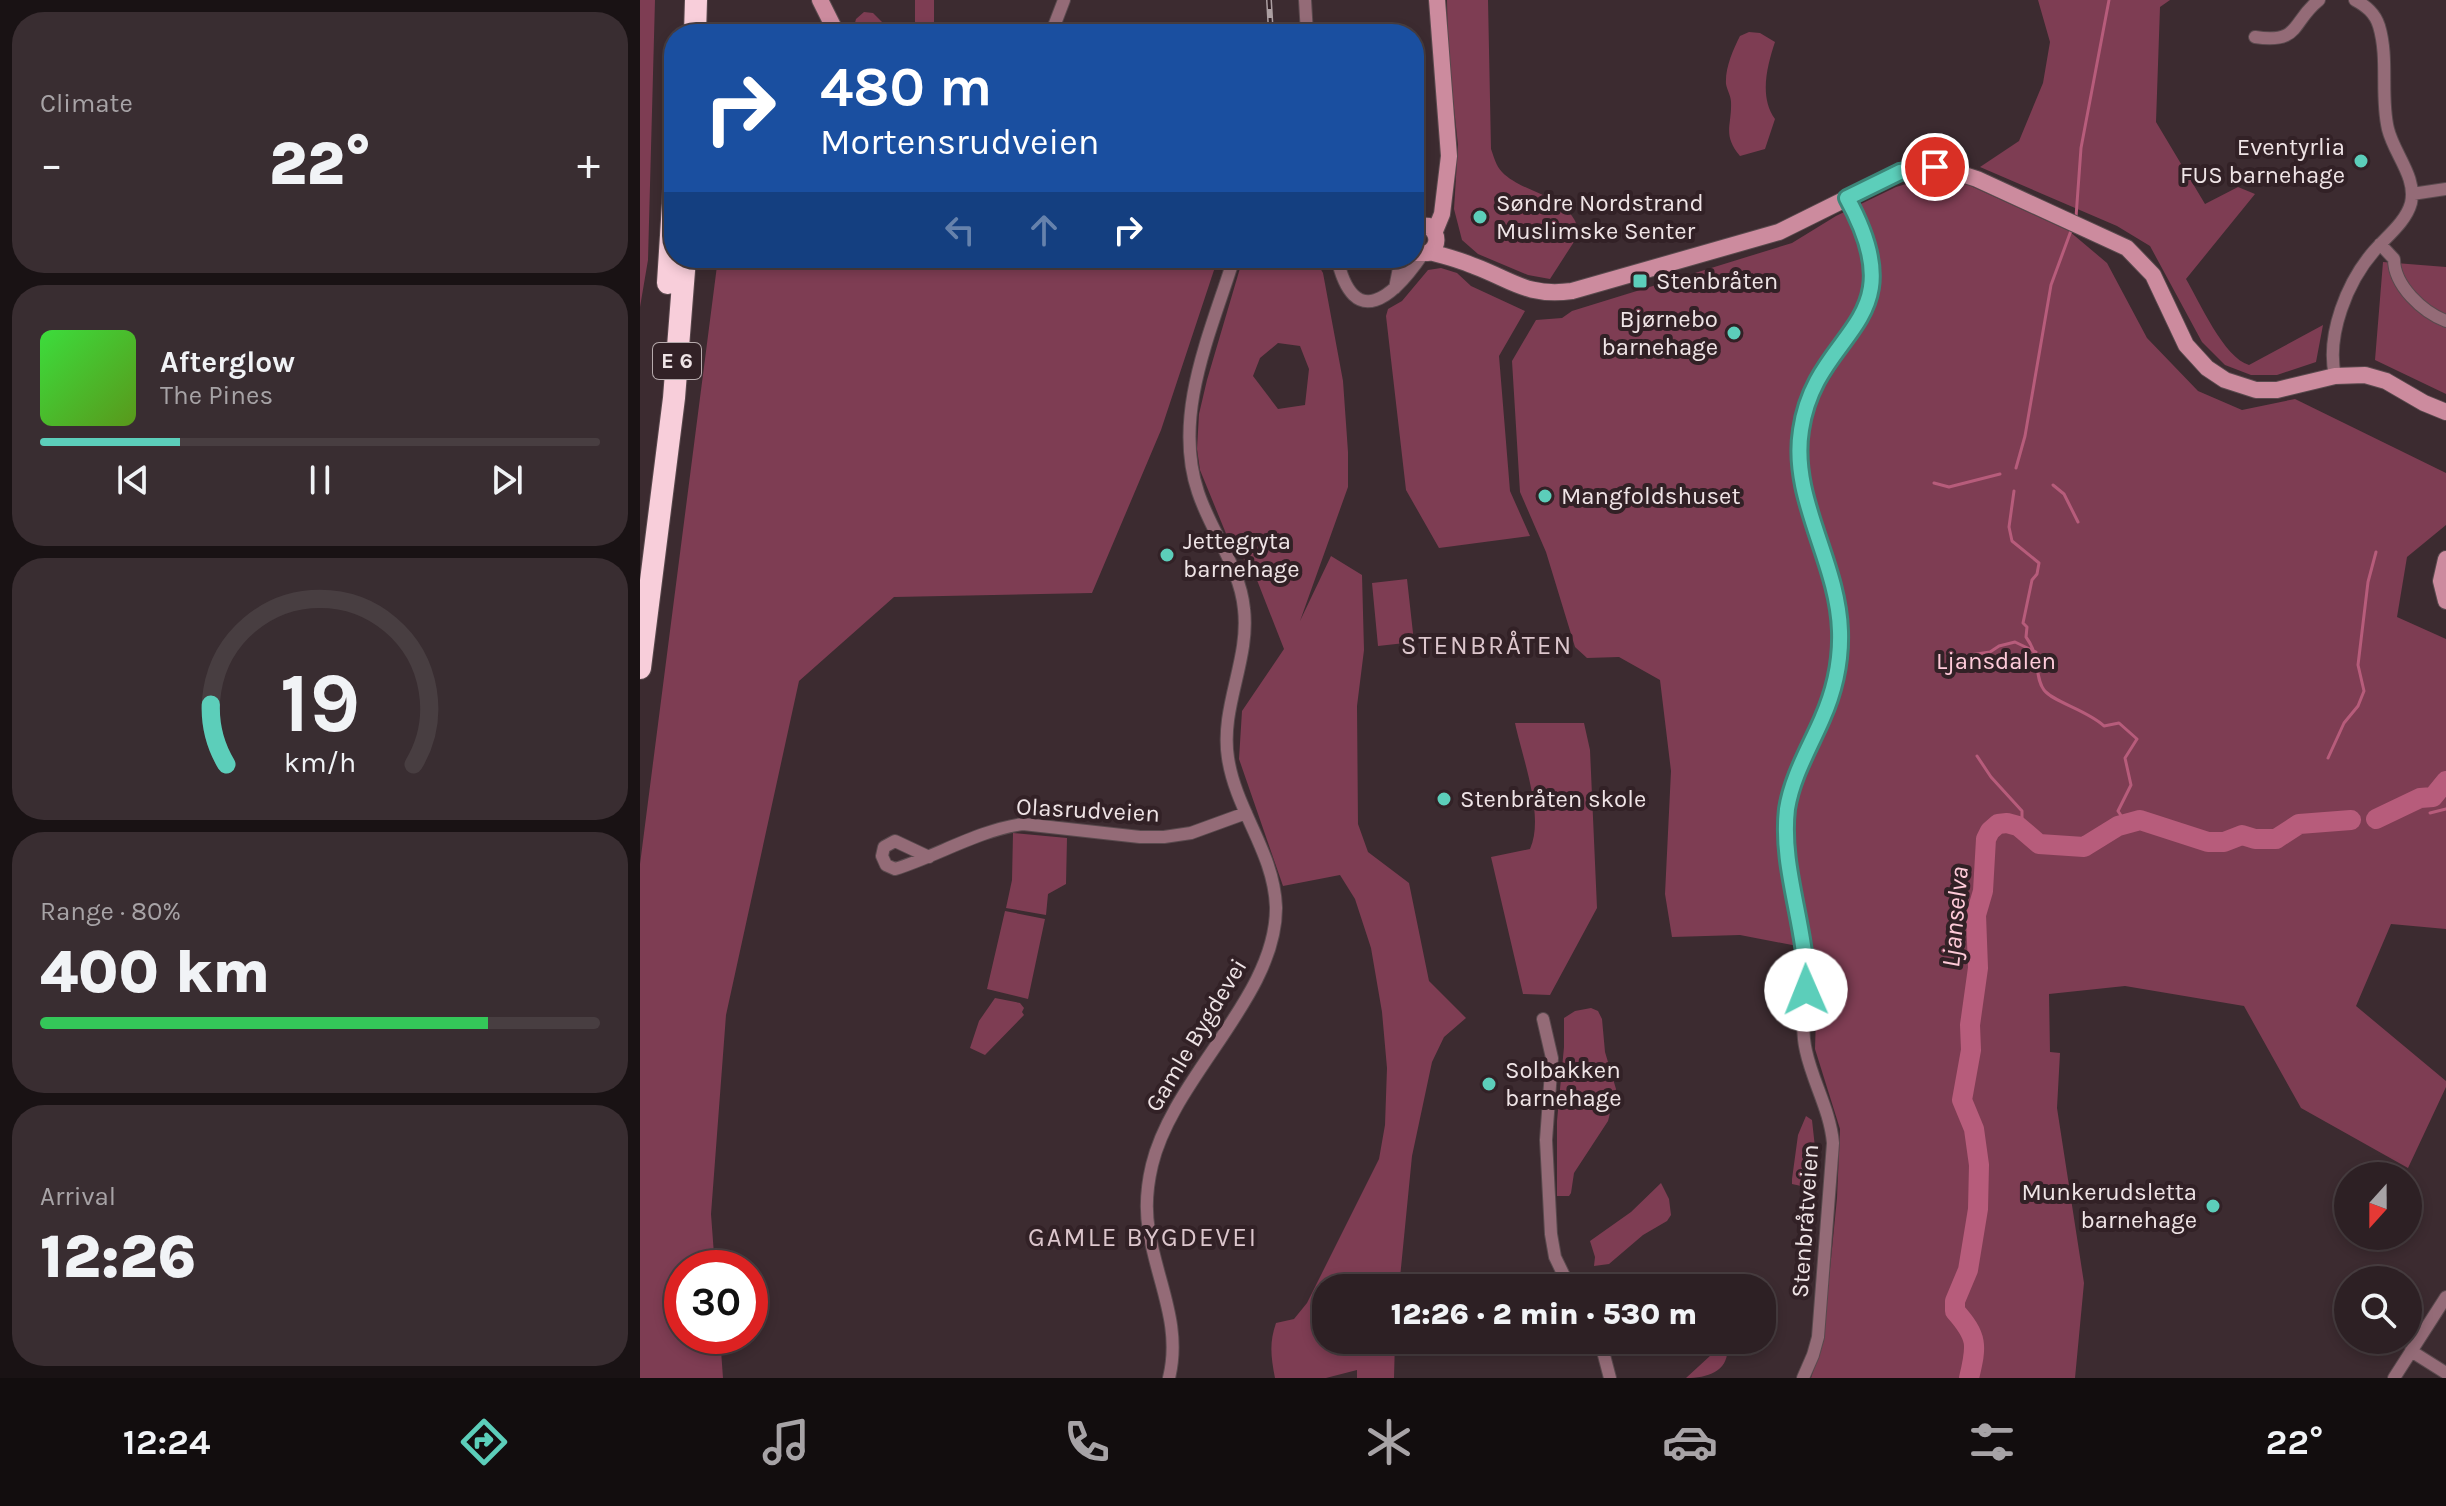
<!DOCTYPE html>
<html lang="en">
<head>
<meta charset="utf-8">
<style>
  :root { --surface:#2d2024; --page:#392d31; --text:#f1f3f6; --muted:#a7a3a6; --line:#483e41; --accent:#5cceba }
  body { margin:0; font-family:Karla,sans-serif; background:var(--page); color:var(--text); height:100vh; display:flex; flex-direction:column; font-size:30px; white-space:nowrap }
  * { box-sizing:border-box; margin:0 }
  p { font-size:26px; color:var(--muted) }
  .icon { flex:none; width:44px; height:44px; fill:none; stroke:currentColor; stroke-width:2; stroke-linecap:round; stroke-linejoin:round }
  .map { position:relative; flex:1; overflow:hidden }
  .details { display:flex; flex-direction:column; gap:12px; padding:12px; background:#191214; width:640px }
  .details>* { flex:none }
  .hud { position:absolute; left:24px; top:24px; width:760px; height:244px; border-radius:32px; box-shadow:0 4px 12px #0003,0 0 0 2px var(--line); background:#1a4fa0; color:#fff; overflow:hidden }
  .needle { width:52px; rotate:201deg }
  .fabs { position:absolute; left:1694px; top:1162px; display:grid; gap:16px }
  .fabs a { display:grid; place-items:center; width:88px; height:88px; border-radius:50%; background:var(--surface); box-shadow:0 4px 12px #0003,0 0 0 2px var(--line); font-size:40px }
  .speed { position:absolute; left:24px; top:1250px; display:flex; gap:16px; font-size:40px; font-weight:700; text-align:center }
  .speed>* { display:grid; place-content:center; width:104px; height:104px; border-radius:50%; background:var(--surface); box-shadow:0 4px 12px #0003,0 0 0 2px var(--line); line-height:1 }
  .speed .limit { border:12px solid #d22; background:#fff; color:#111 }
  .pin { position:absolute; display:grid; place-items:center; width:68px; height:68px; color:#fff; margin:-34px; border:4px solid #fff; border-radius:50%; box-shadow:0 2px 8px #0007 }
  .me { position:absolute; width:88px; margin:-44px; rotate:359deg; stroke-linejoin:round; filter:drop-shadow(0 0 6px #0008) }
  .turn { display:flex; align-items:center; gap:28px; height:168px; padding:0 24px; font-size:36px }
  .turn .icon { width:104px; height:104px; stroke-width:2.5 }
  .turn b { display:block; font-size:56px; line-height:68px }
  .lanes { display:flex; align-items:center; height:76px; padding:0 24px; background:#0003; justify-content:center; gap:40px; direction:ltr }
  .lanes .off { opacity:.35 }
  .big { font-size:60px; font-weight:800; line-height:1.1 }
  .details .card { flex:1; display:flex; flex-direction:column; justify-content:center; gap:12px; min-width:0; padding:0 28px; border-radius:32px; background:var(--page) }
  .details .dial { align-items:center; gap:0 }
  .dial svg { height:208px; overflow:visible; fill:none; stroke:var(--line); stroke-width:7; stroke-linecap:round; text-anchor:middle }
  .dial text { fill:var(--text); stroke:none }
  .song { display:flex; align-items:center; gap:24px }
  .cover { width:96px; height:96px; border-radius:12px; background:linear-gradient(135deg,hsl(120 70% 55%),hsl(90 70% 35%)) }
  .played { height:8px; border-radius:4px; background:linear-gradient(90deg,var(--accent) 25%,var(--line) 25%) }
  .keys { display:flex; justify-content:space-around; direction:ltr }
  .heat { display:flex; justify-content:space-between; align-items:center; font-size:44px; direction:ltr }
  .charge { height:12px; border-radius:6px; background:linear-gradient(90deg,#34c759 80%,var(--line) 0) }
  .trip { position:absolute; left:672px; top:1274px; width:464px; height:80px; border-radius:32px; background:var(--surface); box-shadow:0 4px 12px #0003,0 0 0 2px var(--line); font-weight:800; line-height:80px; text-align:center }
  .menu { display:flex; height:128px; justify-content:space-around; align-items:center; background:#120d0e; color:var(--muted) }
  .menu .icon { width:56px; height:56px }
  .menu .active { color:var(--accent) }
  .menu b { font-size:36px; color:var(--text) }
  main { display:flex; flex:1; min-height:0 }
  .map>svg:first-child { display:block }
  .green { fill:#7e3d53; fill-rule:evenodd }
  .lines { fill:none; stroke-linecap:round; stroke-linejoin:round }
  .stream { stroke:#b75c7b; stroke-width:3 }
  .river { stroke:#b75c7b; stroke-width:20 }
  .street-casing { stroke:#59494d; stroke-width:14 }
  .secondary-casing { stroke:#59494d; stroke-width:18 }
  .highway-casing { stroke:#59494d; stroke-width:24 }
  .street { stroke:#946b77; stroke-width:12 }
  .secondary { stroke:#cc8b9e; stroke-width:16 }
  .highway { stroke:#f8ceda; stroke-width:22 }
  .rail-casing { stroke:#ac9fa2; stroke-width:6 }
  .rail { stroke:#322126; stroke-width:3; stroke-dasharray:9; stroke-linecap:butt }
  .route-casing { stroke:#3c8679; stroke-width:20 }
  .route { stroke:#5cceba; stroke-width:14 }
  .poi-dot { fill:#5cceba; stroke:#322126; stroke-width:3 }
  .labels { text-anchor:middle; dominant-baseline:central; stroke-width:8; stroke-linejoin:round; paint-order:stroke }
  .shield { fill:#322126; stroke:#b6aaac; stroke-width:2 }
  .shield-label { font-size:22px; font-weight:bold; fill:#efe4e6 }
  .poi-label { font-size:24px; fill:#efe4e6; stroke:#322126; text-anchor:start }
  .park-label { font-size:24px; fill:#ffcbda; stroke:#322126 }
  .street-label { font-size:24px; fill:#efe4e6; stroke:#322126 }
  .neighbourhood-label { font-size:26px; letter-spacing:2px; fill:#dcc6cc; stroke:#322126 }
  .water-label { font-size:26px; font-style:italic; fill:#ffcbd9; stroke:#322126 }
</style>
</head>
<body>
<main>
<section class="details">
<div class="card"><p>Climate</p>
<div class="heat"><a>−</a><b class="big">22°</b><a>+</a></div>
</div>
<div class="card">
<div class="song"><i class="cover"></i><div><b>Afterglow</b><p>The Pines</p></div></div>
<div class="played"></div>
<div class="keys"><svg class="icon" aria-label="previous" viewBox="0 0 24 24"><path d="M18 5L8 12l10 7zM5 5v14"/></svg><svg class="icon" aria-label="pause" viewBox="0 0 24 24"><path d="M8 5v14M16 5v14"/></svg><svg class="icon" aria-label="next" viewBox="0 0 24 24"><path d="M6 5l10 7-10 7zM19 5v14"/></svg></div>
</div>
<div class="card dial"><svg viewBox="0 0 100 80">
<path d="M14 69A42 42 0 1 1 86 69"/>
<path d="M14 69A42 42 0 0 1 8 46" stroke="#5cceba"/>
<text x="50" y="56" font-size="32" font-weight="700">19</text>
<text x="50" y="72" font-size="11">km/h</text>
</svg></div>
<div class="card"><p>Range · 80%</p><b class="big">400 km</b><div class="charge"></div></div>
<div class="card"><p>Arrival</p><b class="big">12:26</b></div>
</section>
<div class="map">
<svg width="1806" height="1378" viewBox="0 0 1806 1378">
  <rect width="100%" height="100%" fill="#3c2b30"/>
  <path class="green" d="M0,0H15L8,260L0,307Z
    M275,0H294V34H280L275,28Z
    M807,0H848L851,149C854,157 856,166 862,172C884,195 934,195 939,234L910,279L888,275L838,254L822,240L814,209L818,145L808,53Z
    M1398,0H1530L1520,7L1516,122L1565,204L1598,187L1615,194L1546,279C1559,301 1584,358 1609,365L1683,325L1676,362L1637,375H1611L1585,365L1562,342L1510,246L1477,226L1340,167L1379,141L1403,83L1410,42Z
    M224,12L233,13L254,34H212L216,19Z
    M1109,32L1120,33L1135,42C1127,66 1119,97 1135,119L1125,149L1100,156C1082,134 1092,126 1091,102C1091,96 1087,90 1086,84C1085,68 1093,50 1100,36Z
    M1293,176L1322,182L1429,231L1467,263L1507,338L1558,391L1602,410L1655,399L1806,473V525L1767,557L1757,617L1806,639V929L1751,924L1716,1006L1806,1081V1087L1768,1168L1661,1108L1604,1006L1485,986L1409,994L1410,1052L1420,1053L1417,1108L1444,1283L1435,1378H1171L1183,1340L1197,1198L1200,1129L1175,1049L1178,950L1100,935L1032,937L1025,894L1031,771L1020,680L979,657L947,658L935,647L906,552L880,492L872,361L896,320L922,318L932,311L1152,243L1196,216L1256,187Z
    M78,258H578L521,430L452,593L254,597L159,681L86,1015L71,1214L75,1268H42V1336H80L83,1378H0V864Z
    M603,258H674L683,273L703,381L708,452V487L660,621L691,556L722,575L724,650L717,706L718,824L728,852L769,883L789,981L826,1018L804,1037L792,1062L772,1156L759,1288H686V1340H755L754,1378H717V1370L686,1378H635C631,1357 629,1343 636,1323L654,1319L667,1303L739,1159L745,1125L747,1068L742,1012L731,948L715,899L700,875L643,886L599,759L602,711L644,649L615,575L587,536L560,470L557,449L559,414L567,380ZM638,343L660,346L669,369L665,405L638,409L613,376L620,358Z
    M1743,262L1806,267V394L1735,360Z
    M801,268L817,273L831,286L885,311L859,356L870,491L890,536L799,548L766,490L746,316L748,309L762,301L788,270Z
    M767,579L774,642L738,646L732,583Z
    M875,723H944L950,750L957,908L910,995L883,994L851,857L890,849C905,816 882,757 875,723Z
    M373,833L427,838L426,884L408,894L406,915L366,908L372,880Z
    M365,911L405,919L388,999L347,989Z
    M355,998L380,1003L384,1008L382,1012L384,1015L345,1055L330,1048L339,1021Z
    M951,1008L958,1011L962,1019L965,1052L976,1089L968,1121L934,1173L931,1193L929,1196H917V1121L924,1047V1018L935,1011Z
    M1166,1116L1172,1120L1177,1166L1176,1175L1161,1186L1152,1184V1179L1158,1135Z
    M1021,1183L1029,1199L1031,1215L1027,1221L1003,1235L969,1264L954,1266L955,1257L950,1241L991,1212Z
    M1078,1340H1086C1093,1369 1071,1378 1046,1378L1071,1355Z"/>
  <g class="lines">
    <path class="stream" d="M1436,217L1441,148L1469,0
      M1376,468L1385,436L1411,285L1432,228
      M1294,483L1309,487L1360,474
      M1413,485L1424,494L1438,522
      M1374,491L1369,527L1372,541L1399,563L1397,574L1392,580L1383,623L1387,627L1386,637C1401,657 1394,677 1404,690C1413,702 1447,710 1464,726L1479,723L1497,739L1485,758L1491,785L1478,811L1486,823
      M1310,658L1350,652L1359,646L1375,642L1396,652
      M1337,756L1351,777L1382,811V829
      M1688,758L1704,723L1718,706L1724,691L1718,665L1728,582L1736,552
      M1790,813L1806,809"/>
    <path class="river" d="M1736,819L1780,798L1793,797L1806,781
      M1329,1378C1337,1345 1338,1337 1315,1311V1301L1328,1270L1338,1209L1339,1165L1334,1129L1322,1100L1331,1050L1330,1025L1338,968L1336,915L1343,891L1346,839L1350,831L1358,824L1367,823L1378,826L1399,844L1444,847L1478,826L1500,820L1568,842H1584L1602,835L1615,839H1636L1659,824L1711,820"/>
    <defs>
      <path id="street" d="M665,0L667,34
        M411,34L424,0
        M1615,37C1661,44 1651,22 1679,0
        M1772,194L1806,189
        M1740,244L1754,259C1754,286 1783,312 1806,321
        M697,258C714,333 754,296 782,255
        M755,288L761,258
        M1695,376C1686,335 1707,282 1734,251C1746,237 1766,222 1771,203C1777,177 1754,154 1748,129C1740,96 1749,59 1739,26C1735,13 1726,6 1715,0
        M289,857L255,841L244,847L242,856L246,865L255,869C297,856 339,830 383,824L500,837H524L551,833L606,813
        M903,1019L912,1058L906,1140L911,1234L915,1257L930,1288
        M960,1340L970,1378
        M1771,1351L1806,1373
        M529,1378C542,1325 517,1282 509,1231C505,1209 507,1186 512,1165C533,1077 637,996 636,907C634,852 596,811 588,758C580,707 610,660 604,609C600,567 571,532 558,492C532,415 571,332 594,258
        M1163,1378L1173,1355L1178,1337L1193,1143C1190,1110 1173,1083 1166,1051C1159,1022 1168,991 1166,961C1163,915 1143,870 1146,824C1148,782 1172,749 1186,711C1195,687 1201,660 1200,634C1200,567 1154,508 1159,440C1165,368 1247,324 1230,248C1226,230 1216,214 1207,198
        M1754,1378L1806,1297"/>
      <path id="secondary" d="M180,0L197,34
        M774,225L789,226C799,235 799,246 788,253H774
        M795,231L802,214L809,156L797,0
        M790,252C805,256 820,260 834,266C872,280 887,297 932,291L1139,232L1260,172L1285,167L1303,168L1337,179L1487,248L1513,275L1546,345L1567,368L1585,380L1616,390H1637L1695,376L1725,375L1746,381L1784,403L1806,412
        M1806,559L1801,581L1806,601"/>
      <path id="highway" d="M55,34L56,0
        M28,283L34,188
        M0,668L34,398L45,258"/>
    </defs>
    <use href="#street" class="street-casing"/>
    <use href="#secondary" class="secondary-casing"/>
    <use href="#highway" class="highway-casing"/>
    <use href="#street" class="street"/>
    <use href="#secondary" class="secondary"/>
    <use href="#highway" class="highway"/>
    <defs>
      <path id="rail" d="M629,0L631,34"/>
    </defs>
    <use href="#rail" class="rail-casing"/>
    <use href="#rail" class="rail"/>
  </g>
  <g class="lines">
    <defs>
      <path id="route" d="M1166,990C1168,929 1140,870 1147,809C1152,777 1169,749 1182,719C1194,692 1201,660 1200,631C1198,561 1150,499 1161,430C1176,327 1278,327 1207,198L1260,172L1295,167"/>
    </defs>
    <use href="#route" class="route-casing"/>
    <use href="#route" class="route"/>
  </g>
  <g class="poi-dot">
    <circle cx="1721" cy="161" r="8"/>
    <circle cx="840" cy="217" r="8"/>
    <rect x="992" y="273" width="16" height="16" rx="4"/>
    <circle cx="1094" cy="333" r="8"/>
    <circle cx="905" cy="496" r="8"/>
    <circle cx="527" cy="555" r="8"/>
    <circle cx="804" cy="799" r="8"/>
    <circle cx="849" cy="1084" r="8"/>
    <circle cx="1573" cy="1206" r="8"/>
  </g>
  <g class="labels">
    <rect class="shield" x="13" y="343" width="48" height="36" rx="6"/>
    <g class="shield-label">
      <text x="37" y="361">E 6</text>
    </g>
    <g class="poi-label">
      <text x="1705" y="147" text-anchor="end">Eventyrlia<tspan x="1705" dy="28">FUS barnehage</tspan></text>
      <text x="856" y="203">Søndre Nordstrand<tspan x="856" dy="28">Muslimske Senter</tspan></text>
      <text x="1016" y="281">Stenbråten</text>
      <text x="1078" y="319" text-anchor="end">Bjørnebo<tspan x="1078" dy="28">barnehage</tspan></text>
      <text x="921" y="496">Mangfoldshuset</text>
      <text x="543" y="541">Jettegryta<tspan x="543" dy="28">barnehage</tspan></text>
      <text x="820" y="799">Stenbråten skole</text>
      <text x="865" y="1070">Solbakken<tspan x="865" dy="28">barnehage</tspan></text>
      <text x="1557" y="1192" text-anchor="end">Munkerudsletta<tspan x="1557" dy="28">barnehage</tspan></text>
    </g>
    <g class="park-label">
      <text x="1356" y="661">Ljansdalen</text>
    </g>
    <g class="street-label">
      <text transform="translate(448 810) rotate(3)">Olasrudveien</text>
      <text transform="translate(556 1035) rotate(-59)">Gamle Bygdevei</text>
      <text transform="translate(1165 1221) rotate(-86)">Stenbråtveien</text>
    </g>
    <g class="neighbourhood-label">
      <text x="847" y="645">STENBRÅTEN</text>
      <text x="503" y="1237">GAMLE BYGDEVEI</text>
    </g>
    <g class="water-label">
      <text transform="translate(1315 917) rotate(-85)">Ljanselva</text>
    </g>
  </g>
</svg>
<div class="fabs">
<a><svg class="needle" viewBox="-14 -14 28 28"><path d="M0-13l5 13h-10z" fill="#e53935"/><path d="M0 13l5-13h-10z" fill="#a7a3a6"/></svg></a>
<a><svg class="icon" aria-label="search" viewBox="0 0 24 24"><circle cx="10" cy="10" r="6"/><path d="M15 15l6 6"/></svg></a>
</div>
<div class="speed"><div class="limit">30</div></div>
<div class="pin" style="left:1295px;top:167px;background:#d93025"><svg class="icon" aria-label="arrive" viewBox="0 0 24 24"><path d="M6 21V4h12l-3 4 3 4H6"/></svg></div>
<svg class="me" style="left:1166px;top:990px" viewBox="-20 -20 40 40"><circle r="19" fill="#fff"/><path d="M0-13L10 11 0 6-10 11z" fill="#5cceba"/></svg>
<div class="trip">12:26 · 2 min · 530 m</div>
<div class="hud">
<div class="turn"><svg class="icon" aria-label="right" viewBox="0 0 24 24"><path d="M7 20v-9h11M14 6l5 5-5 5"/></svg><div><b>480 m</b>Mortensrudveien</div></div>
<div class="lanes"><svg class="icon off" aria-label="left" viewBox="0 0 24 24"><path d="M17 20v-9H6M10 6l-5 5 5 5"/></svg><svg class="icon off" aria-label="ahead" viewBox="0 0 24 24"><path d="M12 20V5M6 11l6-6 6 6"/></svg><svg class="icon" aria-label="right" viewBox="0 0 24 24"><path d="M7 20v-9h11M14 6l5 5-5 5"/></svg></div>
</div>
</div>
</main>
<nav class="menu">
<b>12:24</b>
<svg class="icon active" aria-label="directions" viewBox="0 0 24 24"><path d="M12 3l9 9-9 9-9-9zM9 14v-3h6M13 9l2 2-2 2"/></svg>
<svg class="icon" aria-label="music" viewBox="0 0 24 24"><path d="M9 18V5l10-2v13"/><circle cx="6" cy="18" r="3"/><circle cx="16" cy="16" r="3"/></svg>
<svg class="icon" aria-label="phone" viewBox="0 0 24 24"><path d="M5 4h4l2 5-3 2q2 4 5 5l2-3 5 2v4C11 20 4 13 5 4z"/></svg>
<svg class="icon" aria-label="climate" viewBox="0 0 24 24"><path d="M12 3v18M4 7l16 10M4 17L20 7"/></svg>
<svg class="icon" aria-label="car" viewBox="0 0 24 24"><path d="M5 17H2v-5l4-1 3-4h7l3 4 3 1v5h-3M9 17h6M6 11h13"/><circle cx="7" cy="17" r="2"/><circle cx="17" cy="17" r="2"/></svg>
<svg class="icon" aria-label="filters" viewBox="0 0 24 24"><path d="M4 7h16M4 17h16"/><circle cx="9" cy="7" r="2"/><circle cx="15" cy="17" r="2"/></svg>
<b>22°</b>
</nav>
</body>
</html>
